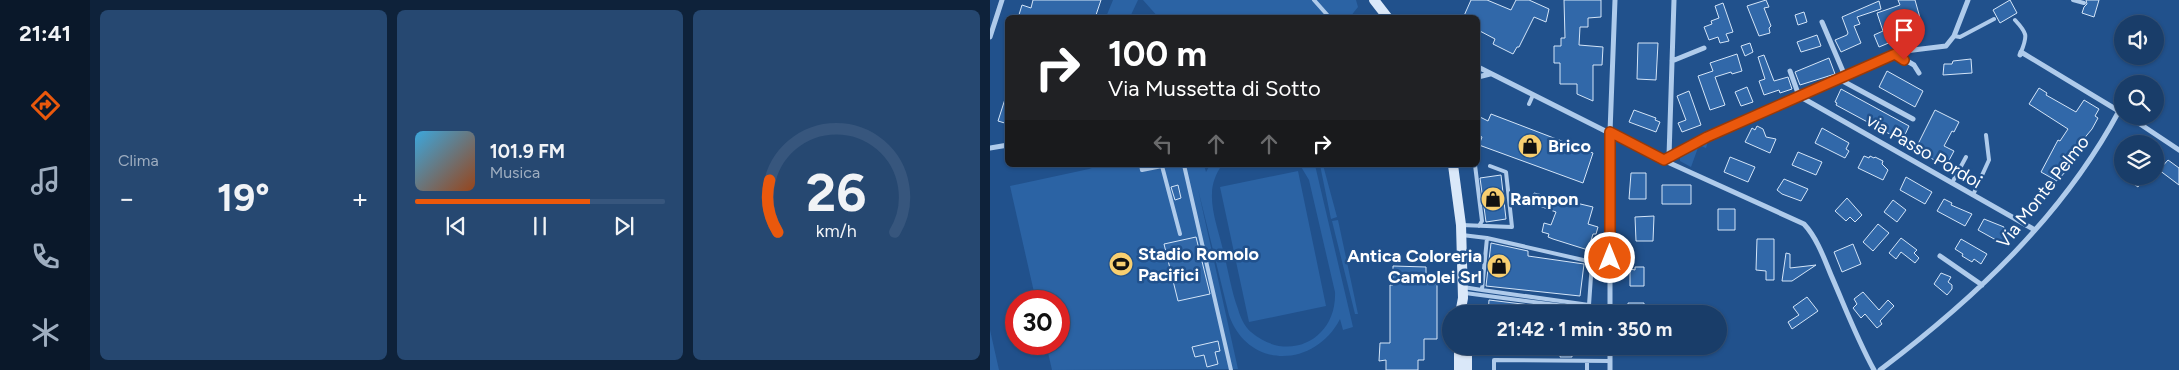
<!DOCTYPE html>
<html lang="it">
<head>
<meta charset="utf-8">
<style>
  :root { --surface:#193d69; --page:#264871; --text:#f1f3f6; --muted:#9faec0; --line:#37567d; --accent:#ea580c }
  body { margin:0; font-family:Figtree,sans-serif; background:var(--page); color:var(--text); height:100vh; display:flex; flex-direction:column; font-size:19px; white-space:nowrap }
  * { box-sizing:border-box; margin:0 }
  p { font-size:16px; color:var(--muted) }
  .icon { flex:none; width:28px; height:28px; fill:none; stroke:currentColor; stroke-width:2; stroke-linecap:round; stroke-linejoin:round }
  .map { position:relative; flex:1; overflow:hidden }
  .drawer { display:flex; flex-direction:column; gap:10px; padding:10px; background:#0e223a; width:900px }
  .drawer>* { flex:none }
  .banner { position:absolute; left:15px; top:15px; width:475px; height:152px; border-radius:8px; box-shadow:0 1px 4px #0004,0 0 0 1px var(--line); background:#202124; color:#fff; overflow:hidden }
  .buttons { position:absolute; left:1124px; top:15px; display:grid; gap:10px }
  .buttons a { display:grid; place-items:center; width:50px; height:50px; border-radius:50%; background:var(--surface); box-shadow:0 1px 4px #0004,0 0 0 1px var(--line); font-size:25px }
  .speed { position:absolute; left:15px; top:290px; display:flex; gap:10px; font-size:25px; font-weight:700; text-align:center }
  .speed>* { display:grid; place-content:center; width:65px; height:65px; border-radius:50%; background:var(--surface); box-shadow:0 1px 4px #0004,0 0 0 1px var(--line); line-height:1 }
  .speed .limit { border:8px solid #d22; background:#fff; color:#111 }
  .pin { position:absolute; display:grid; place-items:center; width:42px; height:42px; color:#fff; margin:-51px -21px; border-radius:50% 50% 50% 0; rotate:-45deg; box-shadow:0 0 5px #0007 }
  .pin .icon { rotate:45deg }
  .me { position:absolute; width:55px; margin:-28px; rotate:0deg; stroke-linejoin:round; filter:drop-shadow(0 0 4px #0008) }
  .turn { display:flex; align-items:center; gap:18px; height:105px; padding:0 20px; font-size:22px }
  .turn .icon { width:65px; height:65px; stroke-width:2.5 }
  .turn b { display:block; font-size:35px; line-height:42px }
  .lanes { display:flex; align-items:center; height:48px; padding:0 20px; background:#0003; justify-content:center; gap:25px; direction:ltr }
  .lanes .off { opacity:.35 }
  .big { font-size:38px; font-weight:700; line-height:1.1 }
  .drawer .card { flex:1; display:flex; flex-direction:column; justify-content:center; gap:8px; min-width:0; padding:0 18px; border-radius:8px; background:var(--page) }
  .drawer .dial { align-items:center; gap:0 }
  .dial svg { height:130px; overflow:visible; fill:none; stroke:var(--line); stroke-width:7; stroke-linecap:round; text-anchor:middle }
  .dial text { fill:var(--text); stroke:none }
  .song { display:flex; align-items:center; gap:15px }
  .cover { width:60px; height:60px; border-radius:8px; background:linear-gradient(135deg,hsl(200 70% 55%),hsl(20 70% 35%)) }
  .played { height:5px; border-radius:2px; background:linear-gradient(90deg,var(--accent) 70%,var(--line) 70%) }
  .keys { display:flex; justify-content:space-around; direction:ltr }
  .heat { display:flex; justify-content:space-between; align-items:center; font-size:28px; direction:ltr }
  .drawer .tiles { flex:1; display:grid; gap:10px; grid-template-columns:repeat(3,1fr) }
  .trip { position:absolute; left:452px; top:305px; width:285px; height:50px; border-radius:25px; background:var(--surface); box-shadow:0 1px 4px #0004,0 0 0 1px var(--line); font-weight:700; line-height:50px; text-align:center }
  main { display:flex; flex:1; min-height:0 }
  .tabs { display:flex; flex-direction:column; width:90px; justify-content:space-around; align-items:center; background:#0a182a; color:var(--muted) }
  .tabs .icon { width:35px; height:35px }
  .tabs .active { color:var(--accent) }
  .tabs b { font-size:22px; color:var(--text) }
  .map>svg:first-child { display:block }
  .green { fill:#2b63a4 }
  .building { fill:#3168a9; stroke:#d4e5f8 }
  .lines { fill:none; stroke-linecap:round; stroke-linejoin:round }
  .service { stroke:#afcbeb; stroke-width:4 }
  .minor { stroke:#afcbeb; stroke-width:5 }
  .secondary { stroke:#dae8f9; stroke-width:10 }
  .route-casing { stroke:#983908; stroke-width:12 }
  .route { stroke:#ea580c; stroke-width:9 }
  .labels { text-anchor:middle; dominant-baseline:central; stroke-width:5; stroke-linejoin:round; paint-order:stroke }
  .poi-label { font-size:18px; font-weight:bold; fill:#fff; stroke:#21518c; text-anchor:start }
  .street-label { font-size:18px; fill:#fff; stroke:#21518c }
</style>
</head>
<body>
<main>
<nav class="tabs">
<b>21:41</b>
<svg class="icon active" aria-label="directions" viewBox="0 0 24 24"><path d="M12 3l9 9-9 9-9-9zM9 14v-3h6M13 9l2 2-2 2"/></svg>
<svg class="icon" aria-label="music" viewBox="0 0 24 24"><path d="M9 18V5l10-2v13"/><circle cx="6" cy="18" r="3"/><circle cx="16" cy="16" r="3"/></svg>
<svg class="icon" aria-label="phone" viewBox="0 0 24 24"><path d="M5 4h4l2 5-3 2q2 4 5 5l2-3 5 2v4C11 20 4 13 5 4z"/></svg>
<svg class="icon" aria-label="climate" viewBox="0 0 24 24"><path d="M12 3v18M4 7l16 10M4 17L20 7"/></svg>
</nav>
<section class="drawer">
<div class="tiles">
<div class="card"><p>Clima</p>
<div class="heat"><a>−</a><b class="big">19°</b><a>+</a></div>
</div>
<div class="card">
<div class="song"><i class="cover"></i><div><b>101.9 FM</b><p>Musica</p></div></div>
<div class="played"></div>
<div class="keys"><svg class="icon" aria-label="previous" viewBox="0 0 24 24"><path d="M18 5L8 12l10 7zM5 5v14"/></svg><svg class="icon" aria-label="pause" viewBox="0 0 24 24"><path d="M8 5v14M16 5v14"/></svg><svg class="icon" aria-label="next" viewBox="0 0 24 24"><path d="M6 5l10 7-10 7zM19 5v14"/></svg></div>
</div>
<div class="card dial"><svg viewBox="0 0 100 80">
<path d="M14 69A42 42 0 1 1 86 69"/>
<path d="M14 69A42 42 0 0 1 9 37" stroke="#ea580c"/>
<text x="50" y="56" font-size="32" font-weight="700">26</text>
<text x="50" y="72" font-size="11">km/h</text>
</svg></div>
</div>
</section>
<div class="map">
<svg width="1189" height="370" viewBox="0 0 1189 370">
  <rect width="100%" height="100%" fill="#21518c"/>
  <path class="green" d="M123,0H148L140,17H116Z
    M153,0H366L368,7L360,17L169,18Z
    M718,141L716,148L709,145L701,167L690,161V157Z
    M110,165H214L216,172L220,165H232C226,173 222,184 222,193C221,212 229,232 233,250C238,269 241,290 248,309C250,317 255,327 261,332C298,364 347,340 345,292L319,180L310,165H325L363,327L353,330L350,319C325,368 258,370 239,315L208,189L248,369L62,370L56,344H69V301H46L20,186L99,169Z
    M330,165H333L347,217L341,219Z
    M308,171L336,306L259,322L230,187Z
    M348,220L368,314H365L342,221Z
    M0,330L9,370H0Z"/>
  <path class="building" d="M43,0H111L105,18H28L32,5L41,8Z
    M481,0H497L521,10L526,0H539L559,9L556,22L544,17L529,47H527L523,54L503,44L505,39L488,30V18H473Z
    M574,0H611V17L598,18V27H590L589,45L613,47L612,65H603V101L587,94V84H570V63H564V46H571V38H575Z
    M776,0L779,7L774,8L781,26L779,28L780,33L769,36L757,6Z
    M908,0H925L932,25L911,33L913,37L889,47L884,35L893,31L887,13L910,5Z
    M1020,0L1027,13L1010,23L1003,10Z
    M1096,0H1109L1104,17L1092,13L1094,7L1097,4Z
    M889,1L891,9L867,17L870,24L864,26L871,43L851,52L845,40L857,35L858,33L852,17Z
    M733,3L743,32L736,34L739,41L730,43L728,37L719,40L714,27L722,24L721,21L729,18L725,6Z
    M814,12L817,22L808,25L805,15Z
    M827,35L831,46L811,52L807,42Z
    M648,43H668L666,80L647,79Z
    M760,43L763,52L755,56L751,46Z
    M747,54L752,71L742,74L741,72L725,77L735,105L720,110L708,76L723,71L720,63Z
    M774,55L784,81L798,77L802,89L790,93L789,90L774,95L769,81L775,79L768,57Z
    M839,58L845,74L810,85L805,72Z
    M981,59L982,73L953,75L954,64H962L963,61Z
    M897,71L933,91L925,107L889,87Z
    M757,87L763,102L751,106L745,92Z
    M1049,88L1057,93L1056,95L1086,112L1094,100L1109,109L1105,116L1108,118L1102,129L1092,141L1090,140L1079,157L1082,159L1077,170L1067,181L1051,172L1068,140L1070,141L1078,129L1039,104Z
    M851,89L919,126L913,139L910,137L909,139L846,105L847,103L845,102Z
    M699,91L711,125L692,132L688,123L696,120L687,96Z
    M16,96L18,97V124L8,121Z
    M644,110L666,118L665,120L670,122L666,132L639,122Z
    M945,110L969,122L964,132L962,131L954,146L964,151L956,166L925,150Z
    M501,114L603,153L593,183L489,145L492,137L488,135V116L498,121Z
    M767,126L773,129L776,137L786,139L780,153L755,142L762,128L765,130Z
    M832,128L859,143L856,149L859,151L855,158L825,143Z
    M808,152L832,162L826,175L802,165Z
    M874,156L879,158L880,156L884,158L885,157L893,161L892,164L898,170L893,180L868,168Z
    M740,157L765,167L758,182L734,172Z
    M1178,160L1189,168V185L1169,170Z
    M641,173H656V199H639Z
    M511,175L516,219L496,222L490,178Z
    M1141,176H1155L1148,187L1138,180Z
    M916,177L942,192L935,204L910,190Z
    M794,179L818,189L811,201L792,194L787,190Z
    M188,185L191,198L185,200L181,187Z
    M672,185H701V204H672Z
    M544,193L603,207L598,224L608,227L606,234H603L598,250L563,239L558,237L559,234L552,232L554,223L561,225L566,212L541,203Z
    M857,198L872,215L865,222L860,217L856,221L845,211Z
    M954,199L962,203L961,205L982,214L975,226L947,211Z
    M903,200L916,210L907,222L894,212Z
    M728,209H745V230H728Z
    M664,216L663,241H646L645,217Z
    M994,219L1014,227V229L1021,233L1015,245L988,230Z
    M888,224L899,233L883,251L873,242Z
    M206,237L220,294L188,301L174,244Z
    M911,238L927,250L924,253L929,258L925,263L911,252L906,259L899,253Z
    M767,239H784V280H776V271L766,270Z
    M971,239L997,254L991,264L984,259L982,262L972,256L973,254L965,249Z
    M501,243L538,251V256L594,264L590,296L496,286Z
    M863,244L871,264L852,272L844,252Z
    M796,253L800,254V268L826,265L802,281H792Z
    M403,266L436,267V284H447V339H434V360H428V370H396V360L389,361L390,343H400V285H403Z
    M645,267H654V286H640V269L645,270Z
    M951,273L961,277L958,282L962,285V289L957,295L944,284Z
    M873,292L889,310L898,300L904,306L890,321L892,324L887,328L875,314L871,318L863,308L867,304L864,299Z
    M817,297L828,311L802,329L798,322L809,315L803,307Z
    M499,300L540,305L539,314H498Z
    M638,303H654V314H638Z
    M228,341L230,351L225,352L228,364L217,367L214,355L205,357L202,347Z
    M571,348H585V354H582V357H570Z"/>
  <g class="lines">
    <path class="service" d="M324,0L340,18
      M1083,0L1094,3
      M1025,20C1037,33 1038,35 1031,52
      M964,36L970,37L1004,19
      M539,104L543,95
      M151,165L152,170L177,165
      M194,165L241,370
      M485,165L492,221L489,226
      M172,166L190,234
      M962,183L976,157
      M983,195L999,160L996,135
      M471,225L522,227L516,172L500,166
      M472,235L497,238L492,290L473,287
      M492,290L599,305L602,262L497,238
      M475,293L620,312
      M504,370V360L620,361
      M597,370V361"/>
    <path class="minor" d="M832,22L855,76
      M0,37L12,0
      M905,54L924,65L929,73
      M1030,55L1031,52L1132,113
      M682,61L714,48
      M488,67L673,160L814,224C827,238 834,258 841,275C855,307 867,339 884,370
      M800,71L809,96L1045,230
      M488,77L500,74
      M849,79L923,119
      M1138,116L1189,150
      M0,148L18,145
      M679,156L684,0
      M673,160L717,137L905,54L915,51L956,46L964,36L978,0
      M950,256L992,285
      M620,314V132L625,0
      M620,370V346
      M890,370C984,299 1073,216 1129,111"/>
    <path class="secondary" d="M384,0L398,18
      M463,165L471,225L473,298L470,314
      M469,346V370
      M477,346V370"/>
  </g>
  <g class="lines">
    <defs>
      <path id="route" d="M620,258V132L674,160L717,137L905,54L914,60"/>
    </defs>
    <use href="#route" class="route-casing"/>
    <use href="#route" class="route"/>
  </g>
  <defs>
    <symbol id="shop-disc" viewBox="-11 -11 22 22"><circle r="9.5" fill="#f8cf70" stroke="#21518c"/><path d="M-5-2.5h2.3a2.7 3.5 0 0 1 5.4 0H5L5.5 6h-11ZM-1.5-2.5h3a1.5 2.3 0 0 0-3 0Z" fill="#111"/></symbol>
    <symbol id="stadium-disc" viewBox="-11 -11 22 22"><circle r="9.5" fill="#f8cf70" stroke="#21518c"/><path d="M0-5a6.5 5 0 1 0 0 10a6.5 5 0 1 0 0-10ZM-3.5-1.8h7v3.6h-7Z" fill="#111"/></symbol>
  </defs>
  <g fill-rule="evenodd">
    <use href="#shop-disc" x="526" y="132" width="28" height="28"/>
    <use href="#shop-disc" x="489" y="185" width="28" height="28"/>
    <use href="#stadium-disc" x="117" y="250" width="28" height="28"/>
    <use href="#shop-disc" x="495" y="252" width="28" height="28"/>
  </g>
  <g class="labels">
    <g class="poi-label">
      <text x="558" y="146">Brico</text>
      <text x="520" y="199">Rampon</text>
      <text x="148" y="254">Stadio Romolo<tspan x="148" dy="21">Pacifici</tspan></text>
      <text x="492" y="256" text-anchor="end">Antica Coloreria<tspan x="492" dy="21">Camolei Srl</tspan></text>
    </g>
    <g class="street-label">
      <text transform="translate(934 151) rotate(30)">via Passo Pordoi</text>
      <text transform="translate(1053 192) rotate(-52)">Via Monte Pelmo</text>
    </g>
  </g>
</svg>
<div class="buttons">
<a><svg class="icon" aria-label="sound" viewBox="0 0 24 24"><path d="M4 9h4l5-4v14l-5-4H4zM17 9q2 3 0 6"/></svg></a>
<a><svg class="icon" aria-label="search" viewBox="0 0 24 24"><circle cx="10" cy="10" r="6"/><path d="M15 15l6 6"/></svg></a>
<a><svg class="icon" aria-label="layers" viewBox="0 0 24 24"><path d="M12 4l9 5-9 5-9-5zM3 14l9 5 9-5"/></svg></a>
</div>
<div class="speed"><div class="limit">30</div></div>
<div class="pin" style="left:914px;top:60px;background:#d93025"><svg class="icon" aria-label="arrive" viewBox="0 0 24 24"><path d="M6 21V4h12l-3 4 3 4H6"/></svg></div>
<svg class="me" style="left:620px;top:258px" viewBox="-20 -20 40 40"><circle r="17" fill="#ea580c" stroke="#fff" stroke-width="3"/><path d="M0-11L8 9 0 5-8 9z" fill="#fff"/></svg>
<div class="trip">21:42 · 1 min · 350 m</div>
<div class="banner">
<div class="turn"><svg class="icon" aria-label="right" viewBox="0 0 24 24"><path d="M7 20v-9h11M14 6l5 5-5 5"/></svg><div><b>100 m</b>Via Mussetta di Sotto</div></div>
<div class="lanes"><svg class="icon off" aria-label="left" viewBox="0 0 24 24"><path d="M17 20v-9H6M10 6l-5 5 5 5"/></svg><svg class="icon off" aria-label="ahead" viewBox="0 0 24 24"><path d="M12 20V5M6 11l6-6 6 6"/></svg><svg class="icon off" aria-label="ahead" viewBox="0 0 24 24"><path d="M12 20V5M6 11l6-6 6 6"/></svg><svg class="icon" aria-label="right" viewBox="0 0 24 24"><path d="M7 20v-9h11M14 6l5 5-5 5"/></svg></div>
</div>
</div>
</main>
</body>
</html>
